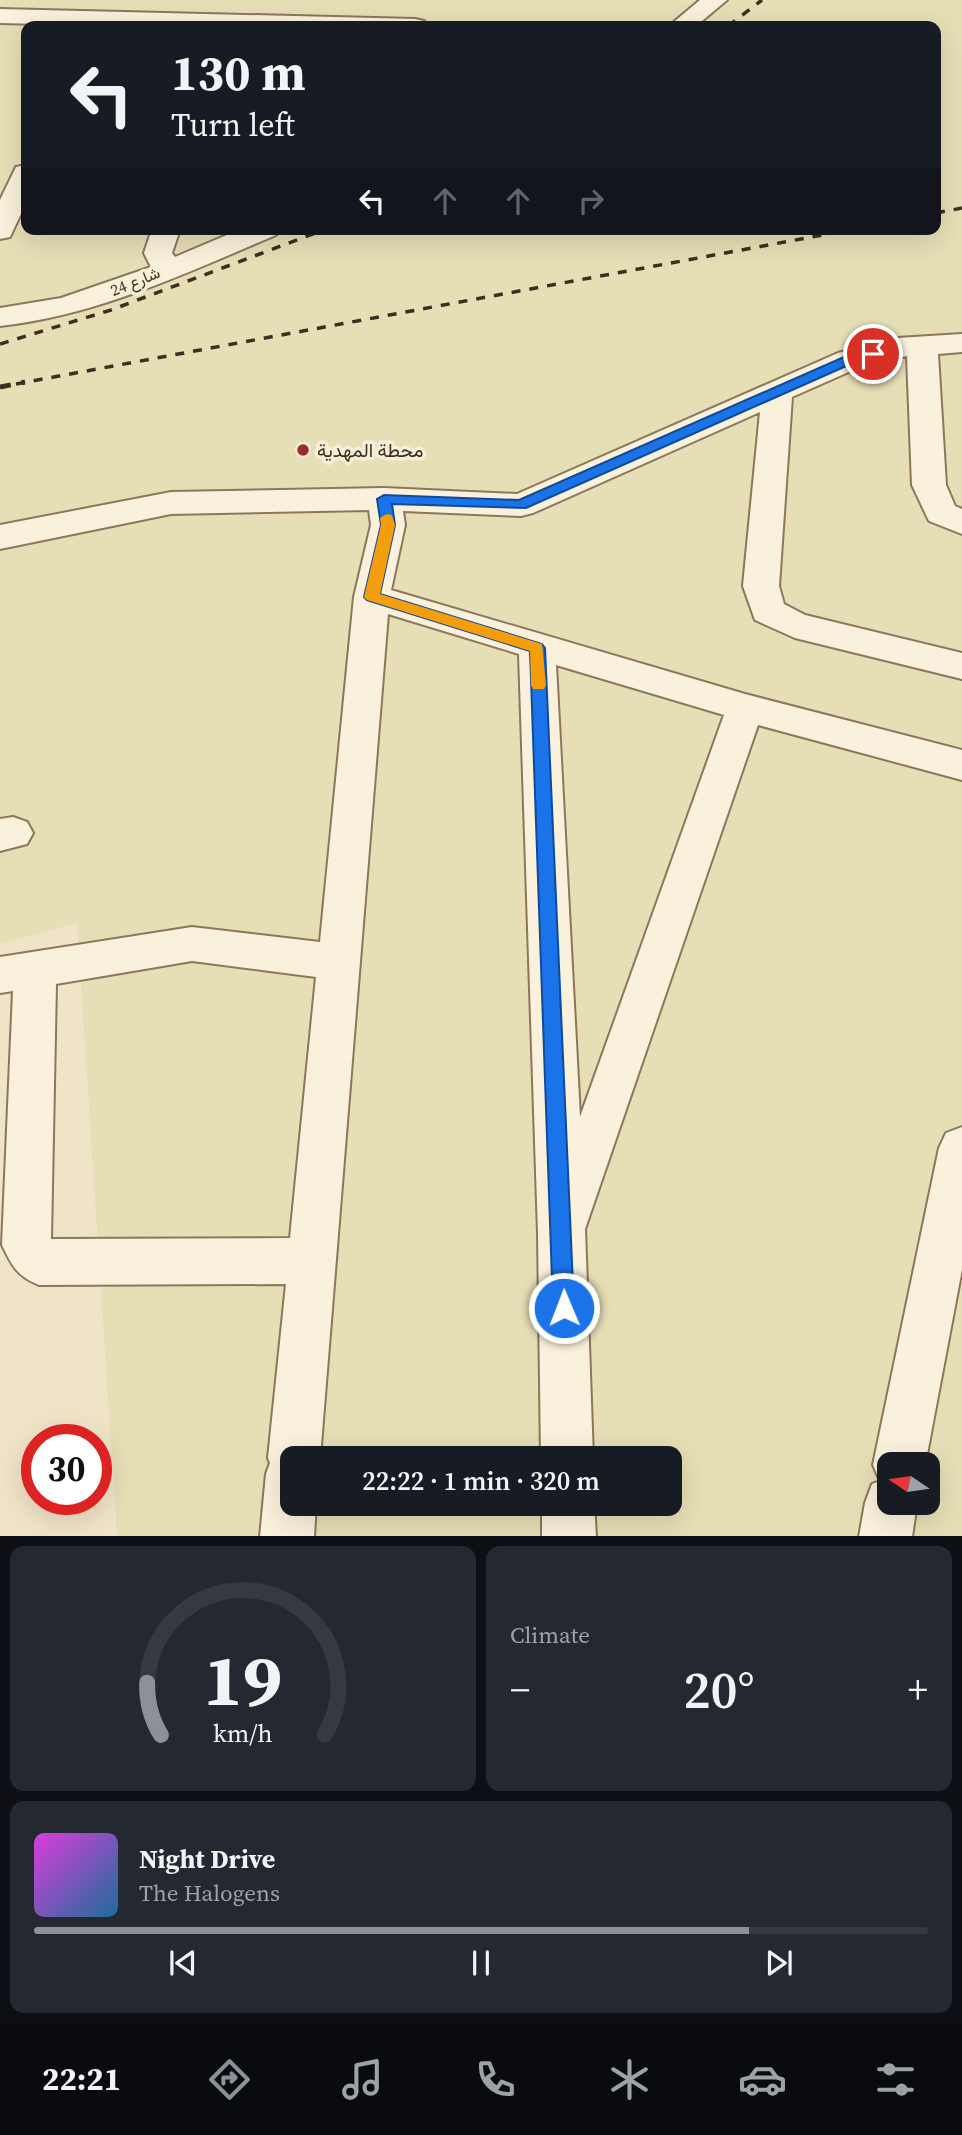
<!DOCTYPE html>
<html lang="en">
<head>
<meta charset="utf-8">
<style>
  :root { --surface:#171b24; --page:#242831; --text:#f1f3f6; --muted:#9ea1a6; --line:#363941; --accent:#8c9099 }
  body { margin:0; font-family:"Source Serif 4",Vazirmatn,serif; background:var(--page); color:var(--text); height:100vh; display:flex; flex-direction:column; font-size:26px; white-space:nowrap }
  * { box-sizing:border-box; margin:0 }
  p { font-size:23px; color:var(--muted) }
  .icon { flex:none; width:38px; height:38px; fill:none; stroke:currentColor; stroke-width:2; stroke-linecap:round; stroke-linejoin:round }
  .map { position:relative; height:1536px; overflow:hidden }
  .side { display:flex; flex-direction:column; gap:10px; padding:10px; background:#0d0f14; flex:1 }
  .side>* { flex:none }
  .banner { position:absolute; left:21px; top:21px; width:920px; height:214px; border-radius:14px; box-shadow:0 7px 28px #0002; background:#171b24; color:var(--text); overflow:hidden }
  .needle { width:46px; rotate:283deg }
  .buttons { position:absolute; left:877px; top:1452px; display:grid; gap:14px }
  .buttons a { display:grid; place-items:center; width:63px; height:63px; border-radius:14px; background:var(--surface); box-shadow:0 7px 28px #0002; font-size:35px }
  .speed { position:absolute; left:21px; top:1424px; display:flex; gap:14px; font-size:35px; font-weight:700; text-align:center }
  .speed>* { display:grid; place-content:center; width:91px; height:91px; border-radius:50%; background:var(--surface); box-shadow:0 7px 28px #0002; line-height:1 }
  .speed .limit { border:10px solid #d22; background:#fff; color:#111 }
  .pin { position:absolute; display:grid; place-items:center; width:60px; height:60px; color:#fff; margin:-30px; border:4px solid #fff; border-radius:50%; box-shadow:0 2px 7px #0007 }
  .me { position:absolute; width:77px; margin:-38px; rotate:359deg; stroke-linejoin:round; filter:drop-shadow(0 0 5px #0008) }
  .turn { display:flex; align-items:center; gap:24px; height:147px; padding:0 35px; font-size:32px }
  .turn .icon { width:91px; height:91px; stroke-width:2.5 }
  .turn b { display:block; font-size:49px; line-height:60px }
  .lanes { display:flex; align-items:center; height:66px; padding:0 35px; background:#0003; justify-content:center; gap:35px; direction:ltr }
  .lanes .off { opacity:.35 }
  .big { font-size:52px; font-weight:600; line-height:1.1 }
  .side .tile { flex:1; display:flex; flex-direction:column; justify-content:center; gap:10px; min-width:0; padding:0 24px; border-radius:14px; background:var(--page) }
  .side .dial { align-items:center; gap:0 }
  .dial svg { height:182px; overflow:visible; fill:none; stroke:var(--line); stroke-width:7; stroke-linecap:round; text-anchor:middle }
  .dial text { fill:var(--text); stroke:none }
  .song { display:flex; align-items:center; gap:21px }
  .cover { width:84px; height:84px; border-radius:10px; background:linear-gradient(135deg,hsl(300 70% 55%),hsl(200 70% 35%)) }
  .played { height:7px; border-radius:4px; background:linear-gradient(90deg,var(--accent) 80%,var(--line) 80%) }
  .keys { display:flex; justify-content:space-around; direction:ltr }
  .heat { display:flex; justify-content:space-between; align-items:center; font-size:38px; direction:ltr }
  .side .tiles { flex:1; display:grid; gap:10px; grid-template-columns:1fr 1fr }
  .tile:last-child { grid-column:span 2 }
  .trip { position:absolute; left:280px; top:1446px; width:402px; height:70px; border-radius:14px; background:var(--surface); box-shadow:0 7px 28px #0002; font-weight:600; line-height:70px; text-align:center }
  .tabs { display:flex; height:112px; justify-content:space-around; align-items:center; background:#090b0e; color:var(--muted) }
  .tabs .icon { width:49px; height:49px }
  .tabs .on { color:var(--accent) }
  .tabs b { font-size:32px; color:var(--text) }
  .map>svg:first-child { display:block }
  .farmland { fill:#e6deb5; fill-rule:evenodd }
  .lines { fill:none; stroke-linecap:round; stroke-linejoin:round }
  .street-casing { stroke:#8d765c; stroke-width:4 }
  .street { fill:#faf1dc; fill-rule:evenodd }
  .rail-far1 { stroke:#3d2e20; stroke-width:3.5; stroke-dasharray:9 9; stroke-linecap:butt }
  .rail { stroke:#3d2e20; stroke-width:5; stroke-dasharray:11 11; stroke-linecap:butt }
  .route { fill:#1a73e8; stroke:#114b97; stroke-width:2 }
  .slow { fill:#f59e0b }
  .poi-dot { fill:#9e2a2b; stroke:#f7eed8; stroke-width:2.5 }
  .labels { text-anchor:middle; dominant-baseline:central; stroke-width:7; stroke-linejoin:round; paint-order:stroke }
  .far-street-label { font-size:16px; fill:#3d2e20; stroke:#f7eed8 }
  .poi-label { font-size:19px; fill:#3d2e20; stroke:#f7eed8; text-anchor:start }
</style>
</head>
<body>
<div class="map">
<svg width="962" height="1537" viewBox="0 0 962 1537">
  <rect width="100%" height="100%" fill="#f0e4c8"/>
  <path class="farmland" d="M0,0H962V1536H117L77,923L0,944ZM26,26H936V229H26ZM292,1458H670V1503H292ZM889,1465H928V1503H889Z"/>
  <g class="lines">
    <defs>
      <path id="street" d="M700,0H727L696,26H669Z
        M0,9L415,19L424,21L427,26H124L0,23Z
        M26,165V203L10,237L0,239V200L16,167Z
        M152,229H180L172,253L175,257L241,229H280L276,235C186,273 98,315 0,326V308L61,298L151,267L144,253Z
        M962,334V352L938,354L946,485L955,506L962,509V534L929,521L912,485L907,356L860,367L792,397L779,586L784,604L805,615L962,653V679L795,638L755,620L743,586L760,412L533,513L521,516L403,511L405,525L391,590L745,694L962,750V780L758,725L585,1229L593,1458H541L538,1233L519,654L388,614L320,1458H292V1503H316L314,1537H260L266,1474L270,1463L268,1458L286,1284L39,1285C17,1276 12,1266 2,1245L13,991L0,993V957L192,927L320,942L354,597L371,525L369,510L171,514L0,549V525L171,492L384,488L517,494L838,353L897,338ZM556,665L724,715L580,1117ZM192,961L316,977L290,1238L51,1239L56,984Z
        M13,817L27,822L33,833L27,844L0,851V819Z
        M962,1127V1269L925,1465H889V1503H917L912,1537H859L865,1503L872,1484L880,1481L873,1465L939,1148L946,1133Z
        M542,1503H594L596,1537H542Z"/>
    </defs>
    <use href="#street" class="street-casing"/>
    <use href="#street" class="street"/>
    <path class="rail-far1" d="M728,26L762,0
      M936,213L962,208
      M0,344L111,310L326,229
      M16,384L855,229"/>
    <path class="rail" d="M0,387L25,382"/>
  </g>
  <path class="route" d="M873,350L879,354L877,356L853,363L526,508L392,504L395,525L380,594L542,644L545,648L574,1308L571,1315L564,1318L556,1315L553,1308L530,651L367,600L364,597L381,525L377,499L384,495L519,500L844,357Z"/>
  <path class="slow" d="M387,514L392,515L395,525L380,594L542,644L546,685L544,689H533L531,685L530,651L367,600L364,597L381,525L380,518Z"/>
  <circle class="poi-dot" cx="303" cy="450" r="7"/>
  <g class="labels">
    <g class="far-street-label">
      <text transform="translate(135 281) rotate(-22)">شارع 24</text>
    </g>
    <g class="poi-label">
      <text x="317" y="450">محطة المهدية</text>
    </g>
  </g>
</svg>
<div class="buttons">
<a><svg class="needle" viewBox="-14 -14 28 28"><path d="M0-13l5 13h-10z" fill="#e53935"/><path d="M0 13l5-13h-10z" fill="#9ea1a6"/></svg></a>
</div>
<div class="speed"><div class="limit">30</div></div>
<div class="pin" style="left:873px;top:354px;background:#d93025"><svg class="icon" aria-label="arrive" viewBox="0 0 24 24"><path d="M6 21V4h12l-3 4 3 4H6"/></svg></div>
<svg class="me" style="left:564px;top:1308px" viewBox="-20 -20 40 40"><circle r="17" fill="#1a73e8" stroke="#fff" stroke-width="3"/><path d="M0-11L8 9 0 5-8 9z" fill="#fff"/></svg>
<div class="trip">22:22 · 1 min · 320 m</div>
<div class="banner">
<div class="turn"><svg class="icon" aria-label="left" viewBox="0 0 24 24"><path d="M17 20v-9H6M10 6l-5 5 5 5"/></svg><div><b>130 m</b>Turn left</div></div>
<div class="lanes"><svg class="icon" aria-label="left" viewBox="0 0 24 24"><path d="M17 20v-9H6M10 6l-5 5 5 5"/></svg><svg class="icon off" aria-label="ahead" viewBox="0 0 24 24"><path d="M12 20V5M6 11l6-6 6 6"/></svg><svg class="icon off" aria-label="ahead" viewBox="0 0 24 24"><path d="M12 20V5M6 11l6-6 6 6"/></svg><svg class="icon off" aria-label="right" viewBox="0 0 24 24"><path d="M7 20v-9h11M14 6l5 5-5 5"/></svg></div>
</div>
</div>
<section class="side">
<div class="tiles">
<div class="tile dial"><svg viewBox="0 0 100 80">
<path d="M14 69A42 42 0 1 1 86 69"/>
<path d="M14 69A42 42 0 0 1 8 46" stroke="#8c9099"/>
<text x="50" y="56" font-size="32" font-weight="700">19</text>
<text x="50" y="72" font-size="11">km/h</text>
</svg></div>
<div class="tile"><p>Climate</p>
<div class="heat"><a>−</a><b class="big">20°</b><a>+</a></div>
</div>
<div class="tile">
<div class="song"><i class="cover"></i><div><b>Night Drive</b><p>The Halogens</p></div></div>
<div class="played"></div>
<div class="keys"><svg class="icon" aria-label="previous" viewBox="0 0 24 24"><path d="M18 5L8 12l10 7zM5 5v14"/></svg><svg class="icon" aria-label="pause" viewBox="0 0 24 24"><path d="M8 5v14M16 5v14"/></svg><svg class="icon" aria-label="next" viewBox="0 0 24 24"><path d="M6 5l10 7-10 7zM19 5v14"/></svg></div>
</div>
</div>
</section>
<nav class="tabs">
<b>22:21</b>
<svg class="icon on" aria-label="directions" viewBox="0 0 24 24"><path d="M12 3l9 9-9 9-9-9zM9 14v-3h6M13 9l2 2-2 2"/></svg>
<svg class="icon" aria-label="music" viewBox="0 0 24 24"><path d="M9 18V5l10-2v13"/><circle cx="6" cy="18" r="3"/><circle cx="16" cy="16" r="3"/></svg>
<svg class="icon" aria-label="phone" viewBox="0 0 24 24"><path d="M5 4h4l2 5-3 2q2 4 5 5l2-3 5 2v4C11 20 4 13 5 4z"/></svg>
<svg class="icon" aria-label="climate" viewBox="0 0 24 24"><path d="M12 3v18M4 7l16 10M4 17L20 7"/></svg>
<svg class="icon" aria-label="car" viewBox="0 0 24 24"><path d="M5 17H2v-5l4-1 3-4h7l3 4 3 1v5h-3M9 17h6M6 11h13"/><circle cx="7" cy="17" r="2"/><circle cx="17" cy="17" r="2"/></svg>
<svg class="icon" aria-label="filters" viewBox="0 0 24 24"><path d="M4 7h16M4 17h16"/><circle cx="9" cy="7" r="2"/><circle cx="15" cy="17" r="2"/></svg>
</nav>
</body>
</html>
